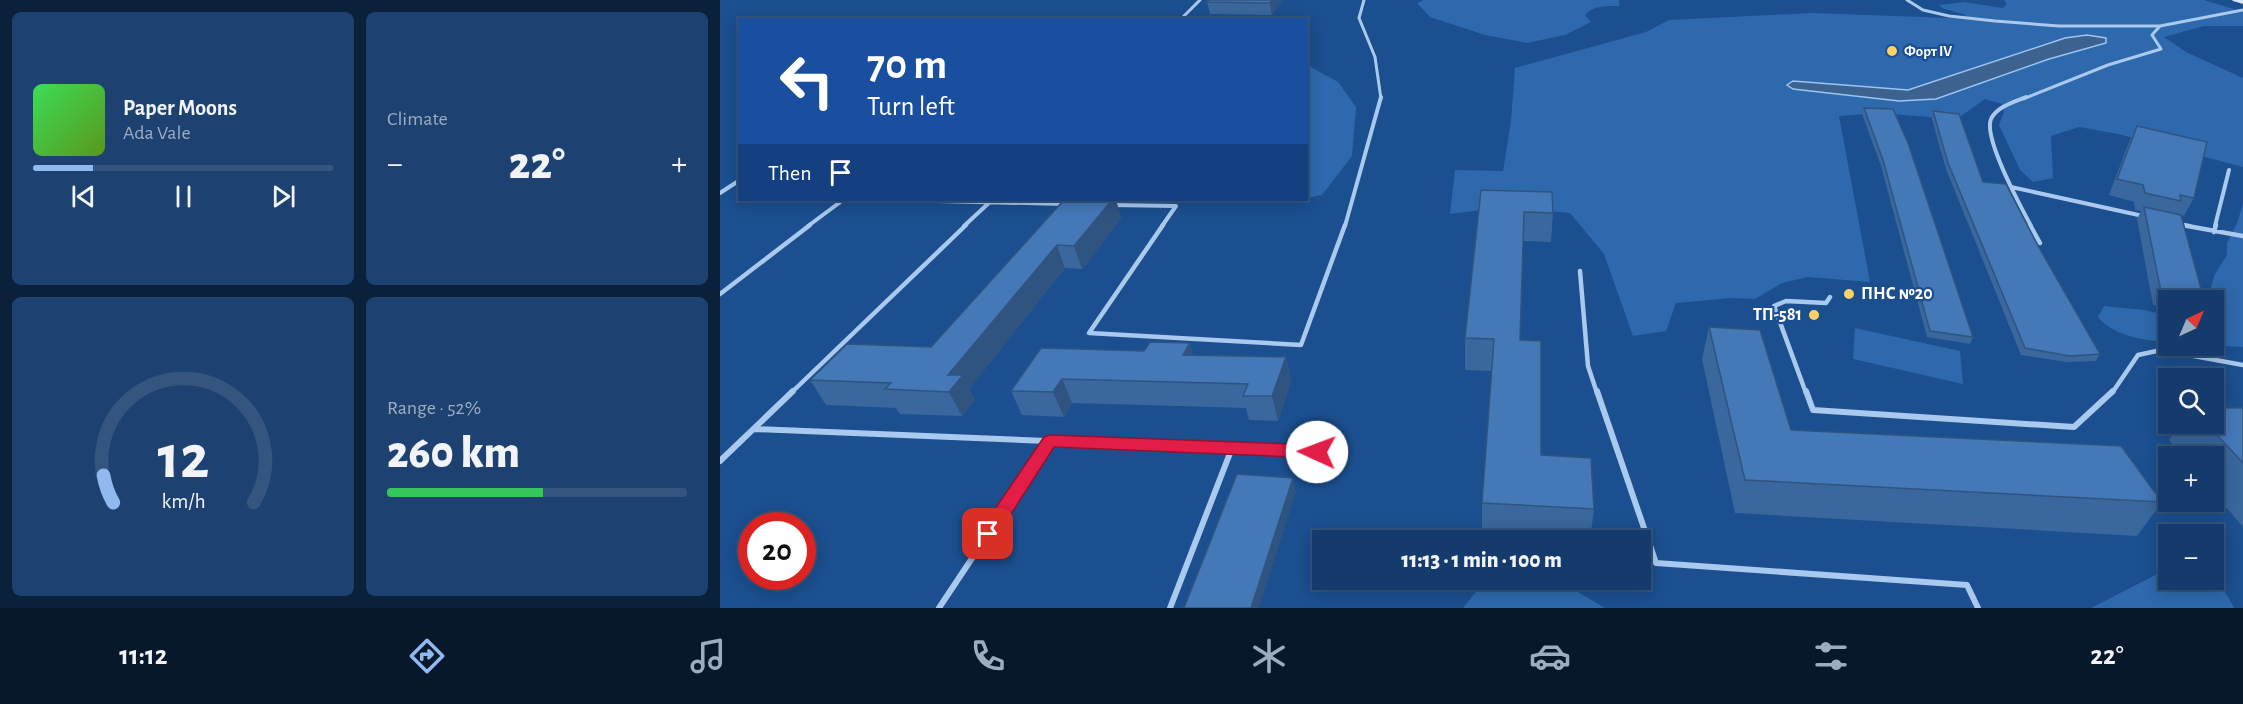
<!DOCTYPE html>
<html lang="en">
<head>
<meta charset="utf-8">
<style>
  :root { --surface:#143b6b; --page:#1d4271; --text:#f1f3f6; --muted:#9dadc1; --line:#33557e; --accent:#90b9f0 }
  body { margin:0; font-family:"Alegreya Sans",sans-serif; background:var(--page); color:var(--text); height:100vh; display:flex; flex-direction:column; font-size:22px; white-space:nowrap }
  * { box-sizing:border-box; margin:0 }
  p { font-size:20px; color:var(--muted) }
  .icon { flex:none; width:33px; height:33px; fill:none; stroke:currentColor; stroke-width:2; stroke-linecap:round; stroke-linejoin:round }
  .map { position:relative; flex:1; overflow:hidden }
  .sheet { display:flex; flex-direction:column; gap:12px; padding:12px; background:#0b203b; width:720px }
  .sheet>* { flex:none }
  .guide { position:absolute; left:18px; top:18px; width:570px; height:183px; border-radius:0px; box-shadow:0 3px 15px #0003,0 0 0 2px var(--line); background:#1a4fa0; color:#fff; overflow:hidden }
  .needle { width:39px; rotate:44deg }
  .controls { position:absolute; left:1438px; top:290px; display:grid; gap:12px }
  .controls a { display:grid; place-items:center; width:66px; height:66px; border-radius:0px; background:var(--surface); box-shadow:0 3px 15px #0003,0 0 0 2px var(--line); font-size:30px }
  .speed { position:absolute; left:18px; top:512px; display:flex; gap:12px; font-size:30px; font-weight:700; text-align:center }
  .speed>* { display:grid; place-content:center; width:78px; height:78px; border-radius:50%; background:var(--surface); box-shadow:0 3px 15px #0003,0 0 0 2px var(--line); line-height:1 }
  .speed .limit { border:9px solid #d22; background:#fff; color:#111 }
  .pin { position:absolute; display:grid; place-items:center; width:51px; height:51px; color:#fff; margin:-26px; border-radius:12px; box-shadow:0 3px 9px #0006 }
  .me { position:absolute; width:66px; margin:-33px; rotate:272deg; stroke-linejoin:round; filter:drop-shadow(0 0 4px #0008) }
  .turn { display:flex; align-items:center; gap:21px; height:126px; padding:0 30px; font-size:27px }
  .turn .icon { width:78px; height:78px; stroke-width:2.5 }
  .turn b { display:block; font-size:42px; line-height:51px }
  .then { display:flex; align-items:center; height:57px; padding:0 30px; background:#0003; gap:12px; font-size:22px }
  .big { font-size:45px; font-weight:800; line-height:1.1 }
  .sheet .widget { flex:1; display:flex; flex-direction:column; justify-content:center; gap:9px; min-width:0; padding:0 21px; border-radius:9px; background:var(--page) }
  .sheet .dial { align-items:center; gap:0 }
  .dial svg { height:156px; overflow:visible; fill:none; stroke:var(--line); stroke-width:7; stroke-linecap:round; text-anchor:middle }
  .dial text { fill:var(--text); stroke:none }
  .song { display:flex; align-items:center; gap:18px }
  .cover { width:72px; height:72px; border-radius:9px; background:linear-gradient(135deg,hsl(130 70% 55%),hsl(90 70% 35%)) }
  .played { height:6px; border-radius:3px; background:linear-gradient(90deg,var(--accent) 20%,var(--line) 20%) }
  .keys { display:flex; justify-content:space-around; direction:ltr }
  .heat { display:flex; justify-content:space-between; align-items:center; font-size:33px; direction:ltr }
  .charge { height:9px; border-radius:4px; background:linear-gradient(90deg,#34c759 52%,var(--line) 0) }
  .sheet .tiles { flex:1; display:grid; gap:12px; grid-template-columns:repeat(2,1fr) }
  .trip { position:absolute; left:592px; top:530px; width:339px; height:60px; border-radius:0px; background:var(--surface); box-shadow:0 3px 15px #0003,0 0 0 2px var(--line); font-weight:800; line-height:60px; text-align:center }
  .menu { display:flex; height:96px; justify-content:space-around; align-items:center; background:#08182b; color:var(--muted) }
  .menu .icon { width:42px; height:42px }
  .menu .current { color:var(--accent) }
  .menu b { font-size:27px; color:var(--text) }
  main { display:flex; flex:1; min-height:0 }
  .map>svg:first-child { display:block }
  .green { fill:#2e69ad }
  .water { fill:#3c6290; stroke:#9cc4f0; stroke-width:1.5 }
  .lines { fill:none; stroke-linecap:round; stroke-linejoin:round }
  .service-far3 { stroke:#a9c9ee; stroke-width:3 }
  .service-far2 { stroke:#a9c9ee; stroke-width:4 }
  .service-far1 { stroke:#a9c9ee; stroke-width:4.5 }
  .service { stroke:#a9c9ee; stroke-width:6 }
  .secondary { fill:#d6e6fa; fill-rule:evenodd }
  .wall { fill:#3a679d }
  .shaded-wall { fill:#305480 }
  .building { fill:#4478b7; stroke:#305480; stroke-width:1.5 }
  .route { fill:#e11d48; stroke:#92132f; stroke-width:1.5 }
  .poi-dot { fill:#ffd166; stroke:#1b4f8f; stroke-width:2 }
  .labels { text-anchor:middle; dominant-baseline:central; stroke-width:4.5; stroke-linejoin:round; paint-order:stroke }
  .far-poi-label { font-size:15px; font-weight:bold; fill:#fff; stroke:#1b4f8f; text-anchor:start }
  .poi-label { font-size:18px; font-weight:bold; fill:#fff; stroke:#1b4f8f; text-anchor:start }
</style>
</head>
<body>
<main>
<section class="sheet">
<div class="tiles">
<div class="widget">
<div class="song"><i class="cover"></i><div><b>Paper Moons</b><p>Ada Vale</p></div></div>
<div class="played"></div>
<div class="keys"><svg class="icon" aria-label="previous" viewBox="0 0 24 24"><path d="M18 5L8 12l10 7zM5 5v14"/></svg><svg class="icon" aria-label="pause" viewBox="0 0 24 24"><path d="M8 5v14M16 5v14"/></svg><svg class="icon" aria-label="next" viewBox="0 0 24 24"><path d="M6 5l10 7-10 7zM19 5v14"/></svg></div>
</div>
<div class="widget"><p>Climate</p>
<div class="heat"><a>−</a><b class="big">22°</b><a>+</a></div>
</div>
<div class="widget dial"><svg viewBox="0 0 100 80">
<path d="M14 69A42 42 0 1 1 86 69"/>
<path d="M14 69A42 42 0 0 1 9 55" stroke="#90b9f0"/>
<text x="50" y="56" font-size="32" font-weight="700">12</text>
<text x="50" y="72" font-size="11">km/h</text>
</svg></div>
<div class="widget"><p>Range · 52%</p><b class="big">260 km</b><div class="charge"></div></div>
</div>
</section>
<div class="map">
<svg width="1523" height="608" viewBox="0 0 1523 608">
  <rect width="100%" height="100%" fill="#1b4f8f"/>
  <path class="green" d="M704,0H899L900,6C888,6 873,5 865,15L871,22L845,35L807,43L765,35L710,17L697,3Z
    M1284,0H1484L1523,12V26H1484L1444,37L1466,52L1523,78V167L1398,134L1359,127L1331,136L1333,178L1313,182L1300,170L1279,125L1284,112L1282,104L1265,99L1237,119L1158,113L1119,116L1150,282L1088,277L1062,283L1035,299L1012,298L956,303L946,331L913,336L884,254L850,213L784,207L730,214L735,170L783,171L791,121L795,68L926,32L949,20L1093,13L1230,18L1246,15L1222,8L1219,5L1244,2L1283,8L1287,4Z
    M587,65L618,82L636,107L632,156L602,195L587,198Z
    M1523,204V347L1489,345H1494V300H1487L1495,274L1507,255V243L1517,223Z
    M1384,306L1424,310L1449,316V342C1426,341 1393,336 1378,317Z
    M1135,328L1240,351L1243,384L1133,359Z
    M1449,568V579C1485,579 1497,572 1514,608H1371Z
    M766,579H836L885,608H743Z"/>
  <path class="water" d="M1367,35L1386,38V43L1329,59L1216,99L1179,101L1073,89L1067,85L1073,81L1188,90L1345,38Z"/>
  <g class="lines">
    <path class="service-far3" d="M644,0L639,18L655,57L661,99
      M1187,0L1203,10L1229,16L1275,21L1339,26H1440
      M460,20L480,0
      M1303,99L1388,65L1441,49L1432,35L1440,26L1523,10"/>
    <path class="service-far2" d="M1306,97C1295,102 1277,106 1271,119C1263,138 1301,207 1311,226
      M1291,187L1423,216
      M0,193L20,180
      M176,200L344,204
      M392,205L456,206L442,226
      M1457,224L1470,226
      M88,226L123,200
      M244,226L271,201
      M625,226L661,97
      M1495,226L1509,170"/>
    <path class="service-far1" d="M443,225L369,333L581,345L625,225
      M1310,225L1320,243
      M1462,225L1523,236
      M1494,232L1496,225
      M860,271L868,366L877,393
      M0,294L90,225
      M71,393L246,225
      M1086,393L1054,306L1066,301L1106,303L1110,297
      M1392,393L1418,355L1441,350L1523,365"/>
    <path class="service" d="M877,391L936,563L1247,585L1258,608
      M1086,391L1093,410L1354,427L1393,391
      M34,429L597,452
      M0,461L73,391
      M219,608L330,441
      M450,608L512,448"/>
    <path class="secondary" d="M1512,0H1523V4L1513,1Z"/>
  </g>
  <path class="wall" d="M563,0L552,15L490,14L487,2Z
    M1144,108L1253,337L1250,344L1207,337L1161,166L1142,114Z
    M1213,111L1263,182L1317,244L1380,354L1376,361L1346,362L1301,355L1226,169L1211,116Z
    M1417,126L1474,198L1464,216L1454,213V214L1484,300H1449V309L1433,305L1417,219L1421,211L1415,210L1414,202L1389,195L1409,142Z
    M761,190L833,213L831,242L803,241L800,340L821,455L874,509L870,540H831L762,537V503L772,371L745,370V338Z
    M344,200H396L401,218L362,269L345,268L249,389L255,400L242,416L180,414L176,408L106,405L90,380L211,347Z
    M989,327L1071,430L1442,502L1417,536L1015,513L982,359Z
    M470,343L473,355L566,357L571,382L558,421L529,420L526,408L352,403L344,417L302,415L291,391L424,351Z
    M1523,408V527L1494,493V456H1463L1449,440L1461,423H1494Z"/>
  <path class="shaded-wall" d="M552,0H563L552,15L550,3Z
    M392,200H396L401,218L362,269L354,246Z
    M337,245L345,268L249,389L255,400L242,416L229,392L228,375Z
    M470,343L476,367L463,355Z
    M566,357L571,382L558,421L552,396Z
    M342,379L352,403L344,417L333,392Z
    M573,478L576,492L539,608H531Z"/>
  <path class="building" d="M489,0H552L550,3L487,2Z
    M1144,108L1173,109L1188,143L1253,337L1210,331L1163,160Z
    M1213,111L1239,114L1263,182L1286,184L1317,244L1380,354L1350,356L1305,348L1228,163Z
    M1417,126L1487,142L1474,198L1460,195L1461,201L1425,193L1423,185L1397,179Z
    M761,190L832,192L833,213L804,212L800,340L821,341V455L871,458L874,509L762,503L774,339L745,338Z
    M344,200H392L354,246L337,245L228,375H243L229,392L165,389L171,383L90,380L127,344L211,347Z
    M1424,207L1461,215L1484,300H1475L1441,292Z
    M989,327L1040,330L1071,430L1401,446L1442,502L1025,480Z
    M430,342L470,343L463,355L566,357L552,396H523L528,384L342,379L333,392L291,391L321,348L424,351Z
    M1494,408H1523V463L1486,423H1494Z
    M517,474L573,478L531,608H464Z"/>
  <path class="route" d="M330,435L597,445L603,447L606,452L603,456L597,458L334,447L275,539L268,542L262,539L259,534L262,528L324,437Z"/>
  <g class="poi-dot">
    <circle cx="1172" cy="51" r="6"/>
    <circle cx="1129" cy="294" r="6"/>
    <circle cx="1094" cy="315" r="6"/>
  </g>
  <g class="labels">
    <g class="far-poi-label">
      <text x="1184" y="51">Форт IV</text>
    </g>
    <g class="poi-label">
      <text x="1141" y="294">ПНС №20</text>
      <text x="1082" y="315" text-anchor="end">ТП-581</text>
    </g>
  </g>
</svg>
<div class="controls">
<a><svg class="needle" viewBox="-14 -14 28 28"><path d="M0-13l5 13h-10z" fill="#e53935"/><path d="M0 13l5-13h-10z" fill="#9dadc1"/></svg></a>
<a><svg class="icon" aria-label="search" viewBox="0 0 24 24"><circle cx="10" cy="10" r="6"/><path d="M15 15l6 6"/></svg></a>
<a>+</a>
<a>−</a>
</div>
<div class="speed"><div class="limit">20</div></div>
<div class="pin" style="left:268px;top:534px;background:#d93025"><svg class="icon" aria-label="arrive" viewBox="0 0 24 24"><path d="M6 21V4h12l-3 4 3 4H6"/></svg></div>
<svg class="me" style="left:597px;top:452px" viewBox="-20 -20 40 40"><circle r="19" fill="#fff"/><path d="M0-13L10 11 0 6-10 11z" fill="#e11d48"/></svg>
<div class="trip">11:13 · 1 min · 100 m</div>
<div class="guide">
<div class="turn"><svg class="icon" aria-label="left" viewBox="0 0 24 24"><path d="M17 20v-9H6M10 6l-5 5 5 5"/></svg><div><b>70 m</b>Turn left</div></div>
<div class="then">Then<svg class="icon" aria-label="arrive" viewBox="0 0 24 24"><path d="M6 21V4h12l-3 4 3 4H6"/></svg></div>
</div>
</div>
</main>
<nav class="menu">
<b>11:12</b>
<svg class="icon current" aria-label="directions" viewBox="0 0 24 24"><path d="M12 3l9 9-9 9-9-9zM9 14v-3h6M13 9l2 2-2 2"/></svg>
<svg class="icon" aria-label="music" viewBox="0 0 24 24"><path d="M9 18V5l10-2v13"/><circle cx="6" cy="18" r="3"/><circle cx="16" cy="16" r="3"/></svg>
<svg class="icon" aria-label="phone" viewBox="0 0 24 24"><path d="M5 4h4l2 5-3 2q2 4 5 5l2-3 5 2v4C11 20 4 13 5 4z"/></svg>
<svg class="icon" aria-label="climate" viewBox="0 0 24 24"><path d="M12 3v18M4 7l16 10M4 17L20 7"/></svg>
<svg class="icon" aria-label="car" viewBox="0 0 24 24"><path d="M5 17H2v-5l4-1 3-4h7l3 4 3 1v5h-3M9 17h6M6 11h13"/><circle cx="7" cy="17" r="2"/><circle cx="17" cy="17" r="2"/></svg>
<svg class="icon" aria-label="filters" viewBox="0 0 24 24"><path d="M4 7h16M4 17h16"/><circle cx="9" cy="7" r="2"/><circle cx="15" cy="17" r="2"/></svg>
<b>22°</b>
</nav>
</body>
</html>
